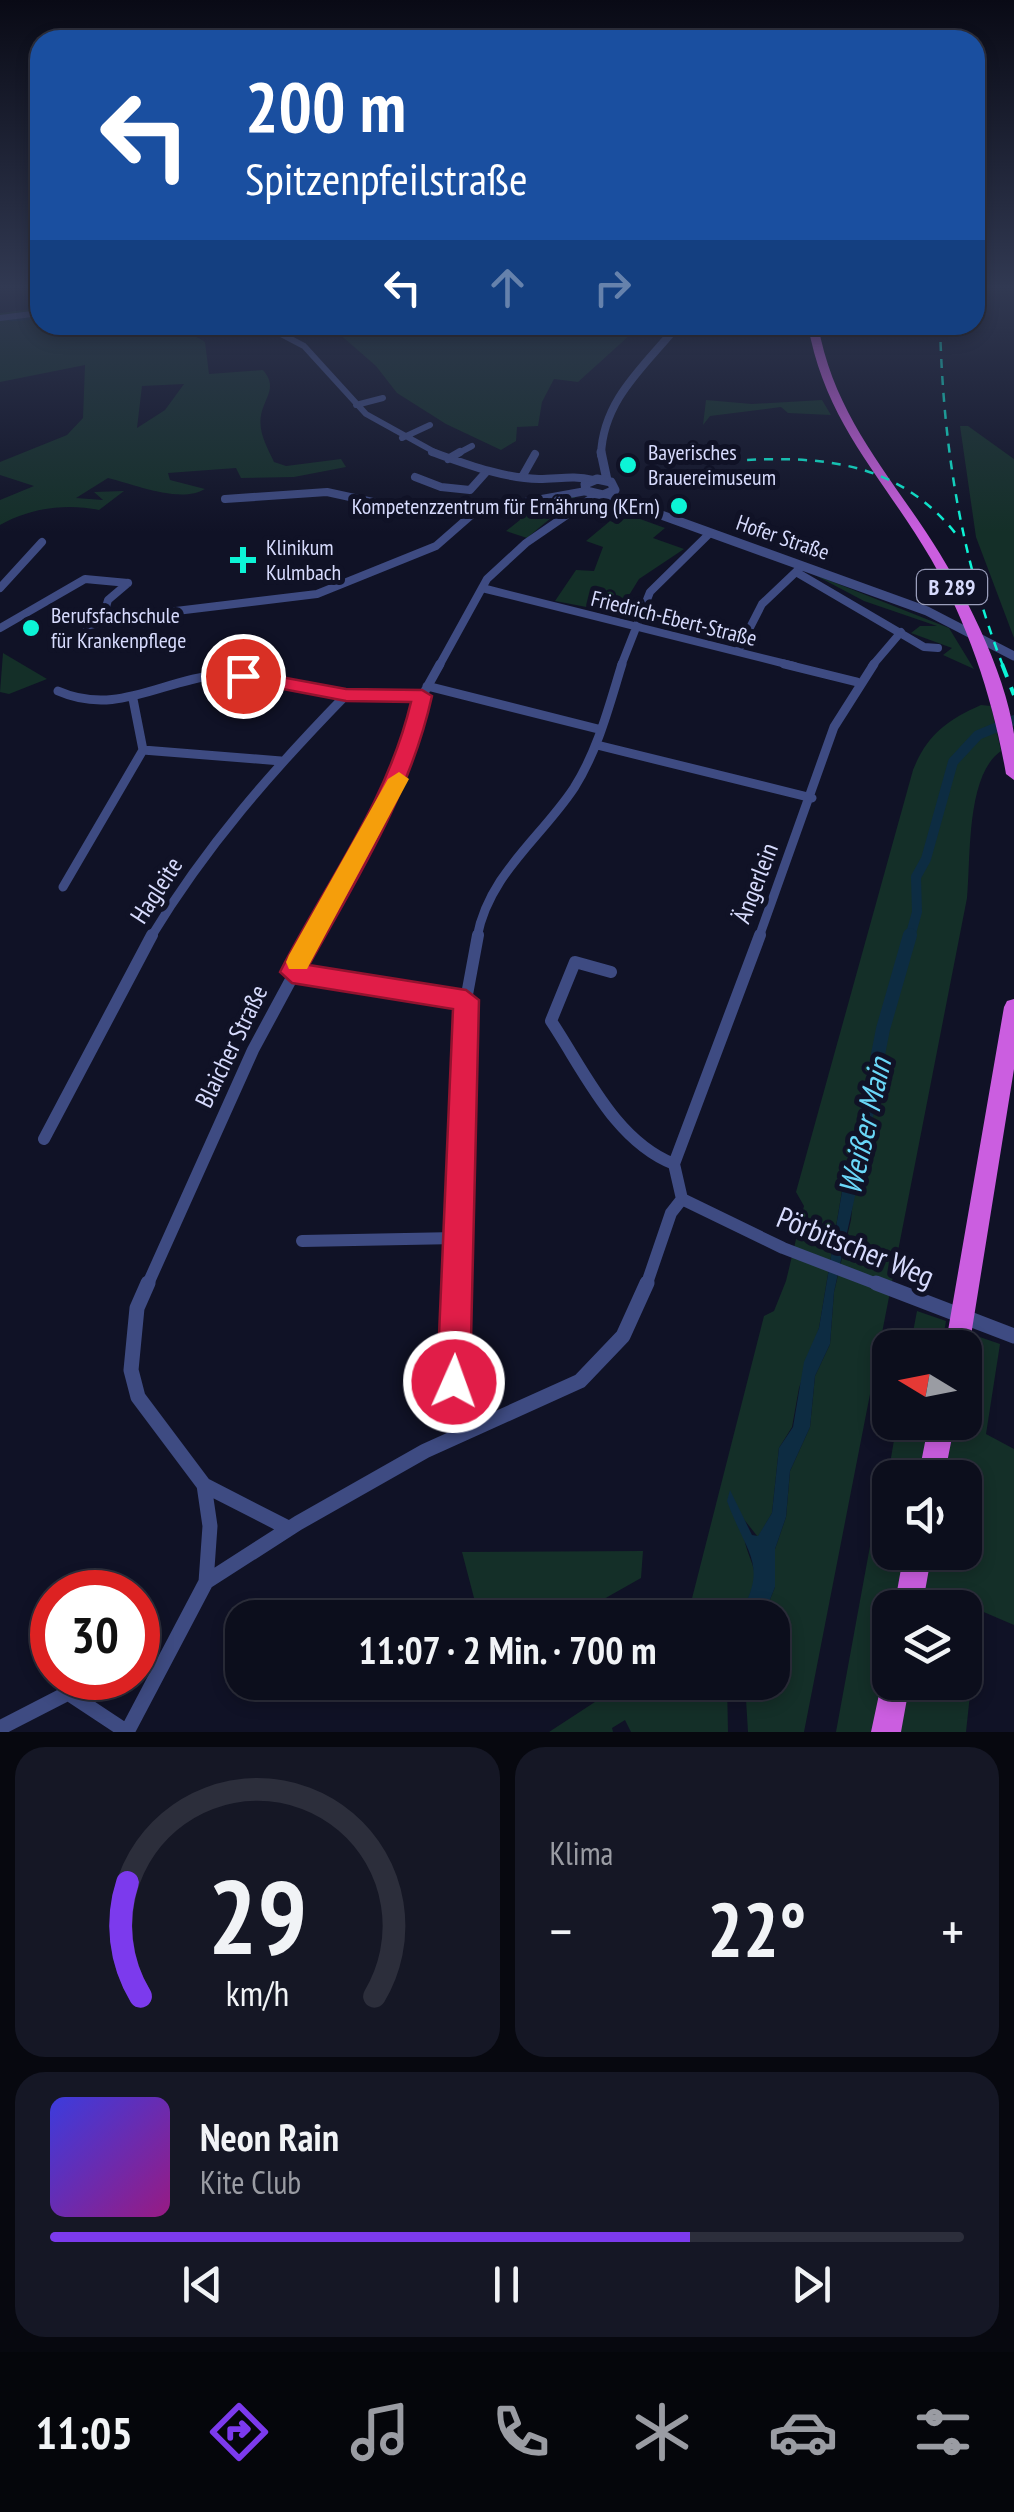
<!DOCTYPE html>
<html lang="de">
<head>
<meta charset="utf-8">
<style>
  :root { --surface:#0c0e1c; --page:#151725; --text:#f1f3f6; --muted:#9a9ca3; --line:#2c2e3b; --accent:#7c3aed }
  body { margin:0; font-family:"PT Sans Narrow",sans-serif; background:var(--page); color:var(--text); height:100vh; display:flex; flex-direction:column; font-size:38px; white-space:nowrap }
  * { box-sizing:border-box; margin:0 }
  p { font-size:32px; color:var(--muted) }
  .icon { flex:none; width:55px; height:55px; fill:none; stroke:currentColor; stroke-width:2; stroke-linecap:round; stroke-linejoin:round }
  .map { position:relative; height:1732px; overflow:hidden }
  .details { display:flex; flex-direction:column; gap:15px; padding:15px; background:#07080f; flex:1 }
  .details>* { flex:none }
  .banner { position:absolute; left:30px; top:30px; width:955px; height:305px; border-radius:30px; box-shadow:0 5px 15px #0003,0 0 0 2px var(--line); background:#1a4fa0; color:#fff; overflow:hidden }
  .needle { width:65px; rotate:280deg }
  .controls { position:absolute; left:872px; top:1330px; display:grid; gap:20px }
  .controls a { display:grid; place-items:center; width:110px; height:110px; border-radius:20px; background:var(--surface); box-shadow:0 5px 15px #0003,0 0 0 2px var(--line); font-size:50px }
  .speed { position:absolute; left:30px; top:1570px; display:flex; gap:20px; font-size:50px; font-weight:700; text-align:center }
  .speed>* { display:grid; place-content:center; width:130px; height:130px; border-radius:50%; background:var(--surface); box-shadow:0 5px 15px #0003,0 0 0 2px var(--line); line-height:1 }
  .speed .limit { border:15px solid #d22; background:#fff; color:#111 }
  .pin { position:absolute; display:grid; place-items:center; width:85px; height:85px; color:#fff; margin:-42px; border:5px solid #fff; border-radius:50%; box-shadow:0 2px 10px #0007 }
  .me { position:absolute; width:110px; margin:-55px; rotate:2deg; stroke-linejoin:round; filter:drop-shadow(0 0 8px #0008) }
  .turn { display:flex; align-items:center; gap:35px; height:210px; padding:0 50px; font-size:45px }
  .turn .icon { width:130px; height:130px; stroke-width:2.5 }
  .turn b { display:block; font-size:70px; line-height:85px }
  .lanes { display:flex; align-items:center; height:95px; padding:0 50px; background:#0003; justify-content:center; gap:50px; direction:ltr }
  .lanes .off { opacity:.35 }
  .big { font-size:75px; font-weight:600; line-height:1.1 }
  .details .tile { flex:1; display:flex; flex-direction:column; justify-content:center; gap:15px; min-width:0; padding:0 35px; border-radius:30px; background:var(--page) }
  .details .dial { align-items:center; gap:0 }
  .dial svg { height:260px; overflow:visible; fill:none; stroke:var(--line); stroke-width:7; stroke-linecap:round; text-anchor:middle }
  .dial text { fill:var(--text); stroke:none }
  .song { display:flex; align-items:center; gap:30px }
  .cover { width:120px; height:120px; border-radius:15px; background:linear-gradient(135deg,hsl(240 70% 55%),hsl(310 70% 35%)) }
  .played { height:10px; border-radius:5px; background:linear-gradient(90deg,var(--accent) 70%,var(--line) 70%) }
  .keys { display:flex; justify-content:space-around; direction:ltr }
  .heat { display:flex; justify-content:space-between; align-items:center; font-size:55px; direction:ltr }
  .details .tiles { flex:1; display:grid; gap:15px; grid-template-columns:1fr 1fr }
  .tile:last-child { grid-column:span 2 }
  .trip { position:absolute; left:225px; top:1600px; width:565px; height:100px; border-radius:30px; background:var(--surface); box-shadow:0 5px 15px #0003,0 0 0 2px var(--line); font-weight:600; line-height:100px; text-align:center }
  .dock { display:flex; height:160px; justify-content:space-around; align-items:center; background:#05060b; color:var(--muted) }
  .dock .icon { width:70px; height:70px }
  .dock .selected { color:var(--accent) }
  .dock b { font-size:45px; color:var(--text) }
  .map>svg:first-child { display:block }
  .green { fill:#142f28; fill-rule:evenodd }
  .water { fill:#0d2c42 }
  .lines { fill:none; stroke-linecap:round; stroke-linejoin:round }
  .stream { stroke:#0d2c42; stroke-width:2.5 }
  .canal-far1 { stroke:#0d2c42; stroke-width:10 }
  .canal { stroke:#0d2c42; stroke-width:14 }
  .minor-far4 { stroke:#3e4b82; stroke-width:6 }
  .minor-far3 { stroke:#3e4b82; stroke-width:8 }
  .minor-far2 { stroke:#3e4b82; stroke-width:9 }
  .minor-far1 { stroke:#3e4b82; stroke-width:12 }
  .minor { stroke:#3e4b82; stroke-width:15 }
  .tertiary-far1 { stroke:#3e4b82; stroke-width:8 }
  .tertiary { stroke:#3e4b82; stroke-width:9 }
  .trunk { fill:#cb5ee0; fill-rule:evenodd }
  .rail-far1 { stroke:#0cf4d6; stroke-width:2.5; stroke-dasharray:9 8; stroke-linecap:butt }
  .rail { stroke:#0cf4d6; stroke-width:4; stroke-dasharray:14 11; stroke-linecap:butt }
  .route { fill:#e11d48; stroke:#92132f; stroke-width:2.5 }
  .slow { fill:#f59e0b }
  .poi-dot { fill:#0cf4d6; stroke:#101226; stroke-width:4 }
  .labels { text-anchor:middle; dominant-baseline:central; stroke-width:10; stroke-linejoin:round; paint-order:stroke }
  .far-poi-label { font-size:22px; fill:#d7dbfd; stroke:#101226; text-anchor:start }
  .far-street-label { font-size:22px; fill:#d7dbfd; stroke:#101226 }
  .shield { fill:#101226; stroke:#9b9fbc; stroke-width:2.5 }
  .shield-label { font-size:22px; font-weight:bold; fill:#d7dbfd }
  .street-label { font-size:25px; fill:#d7dbfd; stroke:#101226 }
  .near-street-label { font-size:30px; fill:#d7dbfd; stroke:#101226 }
  .near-water-label { font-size:32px; font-style:italic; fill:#6ad7f8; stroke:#101226 }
</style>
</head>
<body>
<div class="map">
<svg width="1014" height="1732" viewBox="0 0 1014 1732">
  <rect width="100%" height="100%" fill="#101226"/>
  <path class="green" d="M40,308V325C75,325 180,322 205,342L209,374L263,370C278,388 265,396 261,415C258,432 267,447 274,462L286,466L341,459L346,467L294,477L241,478L236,468L168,473L170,480L205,489C180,504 134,484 108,478L76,498L103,500L94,492L124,491L99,510C66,503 30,508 0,525V500L34,486L0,475V462L67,435L83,418L85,365L0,382V313ZM184,384L165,410L137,428L142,386Z
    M329,325H641L578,382L554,379L542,402L538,426L517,427L516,441L501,450L446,424L397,393L376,366Z
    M706,400L752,404L822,400L831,415L788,413L781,407L710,416L703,425Z
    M960,426H968L1014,459V638L976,537Z
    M577,496L527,538L506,531L520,520L519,509Z
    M629,515L665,528L653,538L684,549L639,579L618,613L555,601L576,570L594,571L603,547L586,541L610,521L618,524Z
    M813,574L949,628L974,669L943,655L952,648L911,633L920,626H937L864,601Z
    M3,653L47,679L9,694L0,692Z
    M981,705L991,706L1001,751C966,775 971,857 967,898L804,1732H748L745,1683L772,1682V1618L763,1617L775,1587V1549L786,1517L790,1471L810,1427L815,1376L830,1344L834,1292L851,1220L855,1178L866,1158L857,1131L853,1160L845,1173L819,1328L799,1388L792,1427L779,1448L772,1513L758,1537L742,1517C743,1572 772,1561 738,1617L687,1618L764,1316L774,1311L786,1281L804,1206L796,1192L913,770C927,735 947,720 981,705Z
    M917,1311L946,1321L943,1338L949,1341L948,1347L910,1348Z
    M971,1334L1000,1344L986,1434L1014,1449V1625L979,1610L966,1732H898L907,1683L965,1682V1608L920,1607L929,1553L965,1552V1478L942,1477L953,1423L965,1422V1361Z
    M897,1423H931L921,1477L890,1478V1500L884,1498Z
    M875,1519L890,1526V1552L907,1553L896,1607L890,1608V1641L874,1732H836Z
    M643,1551L641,1578L572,1617H479L462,1552Z
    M624,1683H727L728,1732H631L625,1720L612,1728L613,1732H549Z"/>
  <path class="water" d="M858,1125L869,1134L866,1158L855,1178L857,1187L834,1292L830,1344L815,1376L810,1427L790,1471L786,1517L775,1549V1587L763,1617H738C770,1565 746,1554 727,1501L730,1490L752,1535L758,1536L772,1513L779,1448L793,1427L804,1362L819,1328L846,1168L853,1160Z"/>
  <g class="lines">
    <path class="stream" d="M10,320L40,318"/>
    <path class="canal-far1" d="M910,937L917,912L916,877L926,859L953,762L978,735L1014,720"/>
    <path class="canal" d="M861,1142L883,1029L910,935"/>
    <path class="minor-far4" d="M0,318L40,313
      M264,325L304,346L366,414L440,455
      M356,405L383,398
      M402,438L430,425
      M455,455L472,446"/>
    <path class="minor-far3" d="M432,452C466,464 502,478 539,479C559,479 573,475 593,480
      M448,459L460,452
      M415,477L441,487L470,490L487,471
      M522,477L535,454
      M225,499L327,492L382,504L480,509
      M796,572L924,647L938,648
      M0,588L42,542
      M482,588L794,666
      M95,620L104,614L108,600L128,583
      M86,626L118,618L317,594L436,546L476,511L586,491
      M0,628L85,579L128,583
      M738,651L762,604L799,569
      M439,666L487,579L526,543L596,495
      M621,666L650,592L710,533
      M872,666L901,632"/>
    <path class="minor-far2" d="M784,664L857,682
      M427,686L598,729
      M58,691C115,716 159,682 215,675C254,670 292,686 329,693C360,698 391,696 422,697
      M597,745L812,798
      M143,750L281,761
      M63,887L143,750L133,699
      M151,937C206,846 272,771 346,695
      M314,937L398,781L425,691L440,664
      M477,937C489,874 540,839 574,788C598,750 609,706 622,664
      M759,937L834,727L874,664"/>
    <path class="minor-far1" d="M292,972L466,1000
      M611,972L575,962L551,1021C585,1072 615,1141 674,1164
      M44,1139L152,935
      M682,1199L783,1248L882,1286
      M302,1241L457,1238
      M147,1286L253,1050L315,935
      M457,1286L466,1000L478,935
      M646,1286L671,1213L682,1199L674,1164L760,935"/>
    <path class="minor" d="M148,1283L137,1308L131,1370L138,1397L204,1485L286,1527
      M457,1283L453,1403L459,1433
      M876,1283L1014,1336
      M206,1582L298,1523L425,1451L580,1381L623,1336L647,1283
      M0,1728L68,1693L127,1732
      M127,1732L206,1582L210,1526L204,1485"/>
    <path class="tertiary-far1" d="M601,455C603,399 645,366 678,325"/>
    <path class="tertiary" d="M601,452L607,480
      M597,479L611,482L615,490L603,495L586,491L585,484Z
      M606,495L927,611L1014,656"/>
    <path class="trunk" d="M808,325H818C833,409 880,463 926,532C962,586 1005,670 1014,734C1014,748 1014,765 1014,780L1006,774C993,699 969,626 931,559C883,477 825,423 808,325Z
      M1014,999V1069L969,1348L965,1357V1348H945L1004,1007L1007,1001Z
      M929,1422H955L944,1478H918Z
      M904,1552H932L922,1608H894Z
      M890,1669V1682H910L901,1732H871L884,1671Z"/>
    <path class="rail-far1" d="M940,325C943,443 960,555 1003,666
      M730,461C819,455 897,460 956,534"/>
    <path class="rail" d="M1002,664L1014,695"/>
  </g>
  <linearGradient id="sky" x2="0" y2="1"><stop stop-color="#090a15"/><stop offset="0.54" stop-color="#313952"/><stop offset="1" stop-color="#313952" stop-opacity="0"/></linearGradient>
  <rect width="1014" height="532" fill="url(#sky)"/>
  <path class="route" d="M243,670L346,689L422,690L432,696C410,795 357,878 309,965L466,990L479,1000L470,1382L465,1394L454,1398L442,1394L437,1382L453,1009L292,983L280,972C326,882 387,803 411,702L346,701L236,680L234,676Z"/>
  <path class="slow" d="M399,772L409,779L307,969H289L286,962L289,955L388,779Z"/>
  <g class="poi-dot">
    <circle cx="628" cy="465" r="10"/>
    <circle cx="679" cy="506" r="10"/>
    <path d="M238 545h10v10h10v10h-10v10h-10v-10h-10v-10h10z"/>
    <circle cx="31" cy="628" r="10"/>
  </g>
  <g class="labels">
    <g class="far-poi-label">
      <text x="648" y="452">Bayerisches<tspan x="648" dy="25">Brauereimuseum</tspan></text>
      <text x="659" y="506" text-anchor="end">Kompetenzzentrum für Ernährung (KErn)</text>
      <text x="266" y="547">Klinikum<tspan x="266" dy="25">Kulmbach</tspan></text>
      <text x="51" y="615">Berufsfachschule<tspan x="51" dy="25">für Krankenpflege</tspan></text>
    </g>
    <g class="far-street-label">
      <text transform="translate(783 537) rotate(19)">Hofer Straße</text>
      <text transform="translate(674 618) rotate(14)">Friedrich-Ebert-Straße</text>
    </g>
    <rect class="shield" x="917" y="570" width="70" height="34" rx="8"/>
    <g class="shield-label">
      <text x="952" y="587">B 289</text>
    </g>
    <g class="street-label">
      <text transform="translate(755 883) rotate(-69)">Ängerlein</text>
      <text transform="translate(156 890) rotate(-57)">Hagleite</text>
      <text transform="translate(231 1046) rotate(-64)">Blaicher Straße</text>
    </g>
    <g class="near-street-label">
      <text transform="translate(856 1246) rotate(22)">Pörbitscher Weg</text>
    </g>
    <g class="near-water-label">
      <text transform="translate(864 1126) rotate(-77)">Weißer Main</text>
    </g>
  </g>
</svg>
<div class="controls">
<a><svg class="needle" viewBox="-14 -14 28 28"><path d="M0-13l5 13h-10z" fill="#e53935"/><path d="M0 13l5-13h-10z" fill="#9a9ca3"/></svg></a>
<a><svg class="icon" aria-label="sound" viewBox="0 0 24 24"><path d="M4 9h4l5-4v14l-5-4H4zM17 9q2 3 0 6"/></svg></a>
<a><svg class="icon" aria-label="layers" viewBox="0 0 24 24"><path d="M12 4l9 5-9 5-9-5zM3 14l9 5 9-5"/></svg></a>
</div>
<div class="speed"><div class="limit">30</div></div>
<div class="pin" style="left:243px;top:676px;background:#d93025"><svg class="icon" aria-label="arrive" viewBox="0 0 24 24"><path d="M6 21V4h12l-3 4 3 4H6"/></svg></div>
<svg class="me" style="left:454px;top:1382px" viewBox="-20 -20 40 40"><circle r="17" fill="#e11d48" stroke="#fff" stroke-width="3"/><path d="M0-11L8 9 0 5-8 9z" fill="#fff"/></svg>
<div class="trip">11:07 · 2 Min. · 700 m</div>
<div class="banner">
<div class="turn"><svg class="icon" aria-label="left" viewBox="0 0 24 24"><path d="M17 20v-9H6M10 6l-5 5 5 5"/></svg><div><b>200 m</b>Spitzenpfeilstraße</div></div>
<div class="lanes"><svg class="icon" aria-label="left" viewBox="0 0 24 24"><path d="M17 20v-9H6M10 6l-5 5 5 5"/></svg><svg class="icon off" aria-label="ahead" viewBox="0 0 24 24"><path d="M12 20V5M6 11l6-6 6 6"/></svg><svg class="icon off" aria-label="right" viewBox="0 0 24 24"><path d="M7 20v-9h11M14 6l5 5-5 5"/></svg></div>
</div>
</div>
<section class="details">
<div class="tiles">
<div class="tile dial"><svg viewBox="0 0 100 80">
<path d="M14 69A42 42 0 1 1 86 69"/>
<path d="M14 69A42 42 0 0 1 10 34" stroke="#7c3aed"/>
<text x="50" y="56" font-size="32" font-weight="700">29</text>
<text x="50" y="72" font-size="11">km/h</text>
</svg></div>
<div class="tile"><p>Klima</p>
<div class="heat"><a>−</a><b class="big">22°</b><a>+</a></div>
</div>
<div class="tile">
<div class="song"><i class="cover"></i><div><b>Neon Rain</b><p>Kite Club</p></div></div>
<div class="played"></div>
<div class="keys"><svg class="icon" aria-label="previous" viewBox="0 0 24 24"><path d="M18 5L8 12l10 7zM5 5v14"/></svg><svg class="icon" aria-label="pause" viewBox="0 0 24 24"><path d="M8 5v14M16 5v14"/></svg><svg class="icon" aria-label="next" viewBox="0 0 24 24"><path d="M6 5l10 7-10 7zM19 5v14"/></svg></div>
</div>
</div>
</section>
<nav class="dock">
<b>11:05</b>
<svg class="icon selected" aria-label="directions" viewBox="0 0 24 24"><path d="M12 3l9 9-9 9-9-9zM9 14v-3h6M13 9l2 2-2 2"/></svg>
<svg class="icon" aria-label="music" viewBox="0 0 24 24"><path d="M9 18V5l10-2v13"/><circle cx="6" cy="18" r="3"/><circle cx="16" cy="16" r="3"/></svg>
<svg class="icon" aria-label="phone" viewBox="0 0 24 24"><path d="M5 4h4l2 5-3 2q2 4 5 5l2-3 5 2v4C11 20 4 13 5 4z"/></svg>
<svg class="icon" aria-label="climate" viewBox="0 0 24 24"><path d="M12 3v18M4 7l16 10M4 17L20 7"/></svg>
<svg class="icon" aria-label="car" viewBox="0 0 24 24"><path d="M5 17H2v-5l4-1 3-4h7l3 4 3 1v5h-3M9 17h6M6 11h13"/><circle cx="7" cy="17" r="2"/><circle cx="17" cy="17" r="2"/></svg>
<svg class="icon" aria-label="filters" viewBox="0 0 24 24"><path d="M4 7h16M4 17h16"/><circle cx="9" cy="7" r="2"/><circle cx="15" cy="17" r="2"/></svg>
</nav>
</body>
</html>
